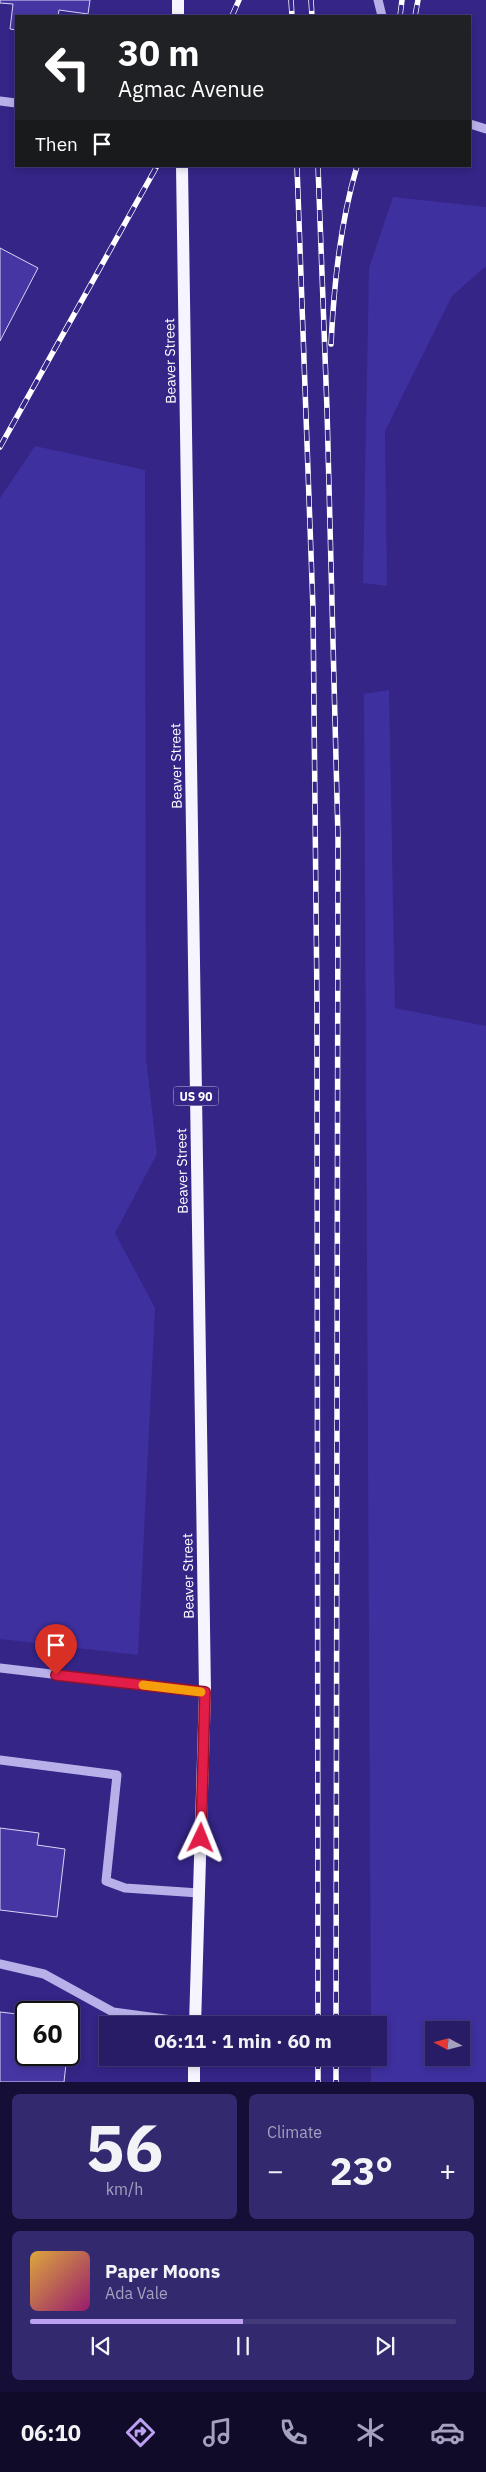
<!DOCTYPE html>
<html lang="en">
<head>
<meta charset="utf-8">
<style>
  :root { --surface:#271c65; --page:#33296e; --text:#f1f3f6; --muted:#a4a1bf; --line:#433a79; --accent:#bca0f2 }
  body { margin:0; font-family:"IBM Plex Sans",sans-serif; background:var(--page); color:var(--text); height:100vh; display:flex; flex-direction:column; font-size:19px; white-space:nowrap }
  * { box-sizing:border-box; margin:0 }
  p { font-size:16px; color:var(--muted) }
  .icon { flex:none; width:28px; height:28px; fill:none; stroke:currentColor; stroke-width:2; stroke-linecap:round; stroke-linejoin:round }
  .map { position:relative; height:2082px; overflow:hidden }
  .panel { display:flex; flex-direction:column; gap:12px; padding:12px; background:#150f38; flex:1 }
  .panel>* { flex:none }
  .hud { position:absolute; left:15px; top:15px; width:456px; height:152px; border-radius:0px; box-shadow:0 2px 8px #0003,0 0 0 1px var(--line); background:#202124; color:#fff; overflow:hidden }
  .needle { width:32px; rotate:277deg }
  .fabs { position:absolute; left:425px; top:2021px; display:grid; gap:10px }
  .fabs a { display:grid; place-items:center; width:45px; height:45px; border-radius:0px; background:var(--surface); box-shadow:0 2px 8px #0003,0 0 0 1px var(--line); font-size:25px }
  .speed { position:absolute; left:15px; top:2001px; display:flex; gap:10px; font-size:25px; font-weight:700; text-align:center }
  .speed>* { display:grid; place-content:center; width:65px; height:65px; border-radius:50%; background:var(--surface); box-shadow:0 2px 8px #0003,0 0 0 1px var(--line); line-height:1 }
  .speed .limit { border:2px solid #111; border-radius:8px; background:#fff; color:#111 }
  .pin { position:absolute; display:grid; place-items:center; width:42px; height:42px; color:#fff; margin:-51px -21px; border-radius:50% 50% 50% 0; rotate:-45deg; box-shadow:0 0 5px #0007 }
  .pin .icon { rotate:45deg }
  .me { position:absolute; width:55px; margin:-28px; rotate:2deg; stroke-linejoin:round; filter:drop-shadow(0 0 4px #0008) }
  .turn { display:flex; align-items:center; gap:18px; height:105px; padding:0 20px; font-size:22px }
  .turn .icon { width:65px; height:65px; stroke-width:2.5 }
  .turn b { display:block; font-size:35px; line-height:42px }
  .then { display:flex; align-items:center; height:48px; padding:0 20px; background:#0003; gap:10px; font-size:19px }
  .big { font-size:38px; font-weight:800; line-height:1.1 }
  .panel .widget { flex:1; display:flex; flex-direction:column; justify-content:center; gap:8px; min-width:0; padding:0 18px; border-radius:8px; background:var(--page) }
  .panel .dial { align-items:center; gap:0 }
  .dial b { font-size:65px; line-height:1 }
  .song { display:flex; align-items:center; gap:15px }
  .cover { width:60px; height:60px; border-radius:8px; background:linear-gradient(135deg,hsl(40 70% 55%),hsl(320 70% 35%)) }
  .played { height:5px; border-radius:2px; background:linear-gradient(90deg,var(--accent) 50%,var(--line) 50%) }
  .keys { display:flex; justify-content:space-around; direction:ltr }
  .heat { display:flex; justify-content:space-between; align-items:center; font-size:28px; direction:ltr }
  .panel .tiles { flex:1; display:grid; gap:12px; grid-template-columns:1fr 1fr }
  .widget:last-child { grid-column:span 2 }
  .trip { position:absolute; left:99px; top:2016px; width:288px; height:50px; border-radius:0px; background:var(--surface); box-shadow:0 2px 8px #0003,0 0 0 1px var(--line); font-weight:800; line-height:50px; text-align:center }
  .dock { display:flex; height:80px; justify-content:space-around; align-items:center; background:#100b28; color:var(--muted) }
  .dock .icon { width:35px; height:35px }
  .dock .on { color:var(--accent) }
  .dock b { font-size:22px; color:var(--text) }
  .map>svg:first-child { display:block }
  .green { fill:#3e309f; fill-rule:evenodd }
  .building { fill:#4536a4; stroke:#d9d5f7 }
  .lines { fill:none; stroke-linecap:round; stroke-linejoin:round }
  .minor { stroke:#b8b1e9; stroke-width:9 }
  .major { stroke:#f6f4fe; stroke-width:12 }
  .rail-casing { stroke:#fff; stroke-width:5.5 }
  .rail { stroke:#342587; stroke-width:4; stroke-dasharray:11; stroke-linecap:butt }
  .route-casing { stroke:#92132f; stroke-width:12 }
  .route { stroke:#e11d48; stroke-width:9 }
  .slow { stroke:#f59e0b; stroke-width:9 }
  .labels { text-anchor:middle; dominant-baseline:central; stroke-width:5; stroke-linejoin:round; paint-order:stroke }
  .shield { fill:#342587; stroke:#c2bedb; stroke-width:1 }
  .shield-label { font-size:12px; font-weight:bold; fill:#fff }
  .street-label { font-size:14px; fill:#fff; stroke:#342587 }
</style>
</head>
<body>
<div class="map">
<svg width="486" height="2082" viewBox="0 0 486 2082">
  <rect width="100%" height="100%" fill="#342587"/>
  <path class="green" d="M393,197L486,207V266L452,296L385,431L387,586L363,583L369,268Z
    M35,446L145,470L146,1058L157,1154L115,1233L155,1308L138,1655L0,1639V498Z
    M389,690L395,1008L486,1026V2082H371V2058H378V2025H371L364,694ZM434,2030H461V2058H434Z"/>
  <path class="building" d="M0,0H90L88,14L59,10L58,16H16V30L10,29L13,4L0,3Z
    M0,248L38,268L0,341Z
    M0,1828L39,1833L37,1845L65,1849L57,1917L0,1910Z
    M0,2012L26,2015V2055H67L64,2082H0Z"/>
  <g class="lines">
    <path class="minor" d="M378,0L382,16
      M0,101L16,103
      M470,124L486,129
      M0,1668L205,1692
      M0,1760L117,1775L106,1881L125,1888L199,1893
      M0,1964L44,1974L113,2012L195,2023"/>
    <path class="major" d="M178,0V16
      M182,166L205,1692L195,2025
      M194,2082V2058"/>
    <defs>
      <path id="rail" d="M291,0L292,16
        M311,0L312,16
        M232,16L239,0
        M400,16L402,0
        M415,16L418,0
        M297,166L313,609L317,1004L318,2025
        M318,166L327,409L338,837L336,2025
        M331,344C334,284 340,224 357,166
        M0,447L157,166
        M318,2058V2082
        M336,2058V2082"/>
    </defs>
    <use href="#rail" class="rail-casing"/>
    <use href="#rail" class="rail"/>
  </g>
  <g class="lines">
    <defs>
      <path id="route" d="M56,1675L205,1692L201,1838"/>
    </defs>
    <use href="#route" class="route-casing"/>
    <use href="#route" class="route"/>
    <path class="slow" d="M143,1685L201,1692"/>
  </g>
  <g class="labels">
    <rect class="shield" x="173.5" y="1086.5" width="45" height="19" rx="4"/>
    <g class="shield-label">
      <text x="196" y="1096">US 90</text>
    </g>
    <g class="street-label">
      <text transform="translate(170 361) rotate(-91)">Beaver Street</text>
      <text transform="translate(176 766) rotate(-91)">Beaver Street</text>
      <text transform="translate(182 1171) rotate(-91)">Beaver Street</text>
      <text transform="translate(188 1576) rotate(-91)">Beaver Street</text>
    </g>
  </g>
</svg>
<div class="fabs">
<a><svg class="needle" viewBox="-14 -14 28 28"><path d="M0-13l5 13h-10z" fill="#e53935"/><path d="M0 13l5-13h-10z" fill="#a4a1bf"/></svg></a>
</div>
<div class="speed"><div class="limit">60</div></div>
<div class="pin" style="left:56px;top:1675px;background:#d93025"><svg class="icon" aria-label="arrive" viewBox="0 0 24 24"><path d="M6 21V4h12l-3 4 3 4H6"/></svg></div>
<svg class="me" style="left:201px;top:1838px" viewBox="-20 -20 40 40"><path d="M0-17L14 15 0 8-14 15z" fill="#e11d48" stroke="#fff" stroke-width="4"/></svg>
<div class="trip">06:11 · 1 min · 60 m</div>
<div class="hud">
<div class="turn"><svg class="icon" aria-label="left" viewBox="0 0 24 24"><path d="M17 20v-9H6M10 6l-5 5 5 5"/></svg><div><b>30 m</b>Agmac Avenue</div></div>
<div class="then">Then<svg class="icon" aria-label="arrive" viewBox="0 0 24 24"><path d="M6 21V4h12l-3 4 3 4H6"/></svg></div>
</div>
</div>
<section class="panel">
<div class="tiles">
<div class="widget dial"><b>56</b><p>km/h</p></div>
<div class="widget"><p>Climate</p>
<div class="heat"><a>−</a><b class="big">23°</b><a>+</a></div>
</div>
<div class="widget">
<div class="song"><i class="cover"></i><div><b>Paper Moons</b><p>Ada Vale</p></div></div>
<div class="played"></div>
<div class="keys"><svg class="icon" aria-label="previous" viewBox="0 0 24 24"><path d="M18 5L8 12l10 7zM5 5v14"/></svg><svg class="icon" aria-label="pause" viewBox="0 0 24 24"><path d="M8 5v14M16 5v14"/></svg><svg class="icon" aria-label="next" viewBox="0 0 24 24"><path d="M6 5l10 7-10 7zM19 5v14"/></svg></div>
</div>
</div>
</section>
<nav class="dock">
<b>06:10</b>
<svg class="icon on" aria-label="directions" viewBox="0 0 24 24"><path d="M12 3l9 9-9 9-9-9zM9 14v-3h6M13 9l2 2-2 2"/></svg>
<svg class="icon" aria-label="music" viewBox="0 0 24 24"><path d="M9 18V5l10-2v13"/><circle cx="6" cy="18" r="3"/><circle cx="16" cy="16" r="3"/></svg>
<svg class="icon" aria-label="phone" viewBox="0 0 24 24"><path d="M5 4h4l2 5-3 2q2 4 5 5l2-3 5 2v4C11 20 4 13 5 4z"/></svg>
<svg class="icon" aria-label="climate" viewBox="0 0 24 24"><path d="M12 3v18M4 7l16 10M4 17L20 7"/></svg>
<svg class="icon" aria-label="car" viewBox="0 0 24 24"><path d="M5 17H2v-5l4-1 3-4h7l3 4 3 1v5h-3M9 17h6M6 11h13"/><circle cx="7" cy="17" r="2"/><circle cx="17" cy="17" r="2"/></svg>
</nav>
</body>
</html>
